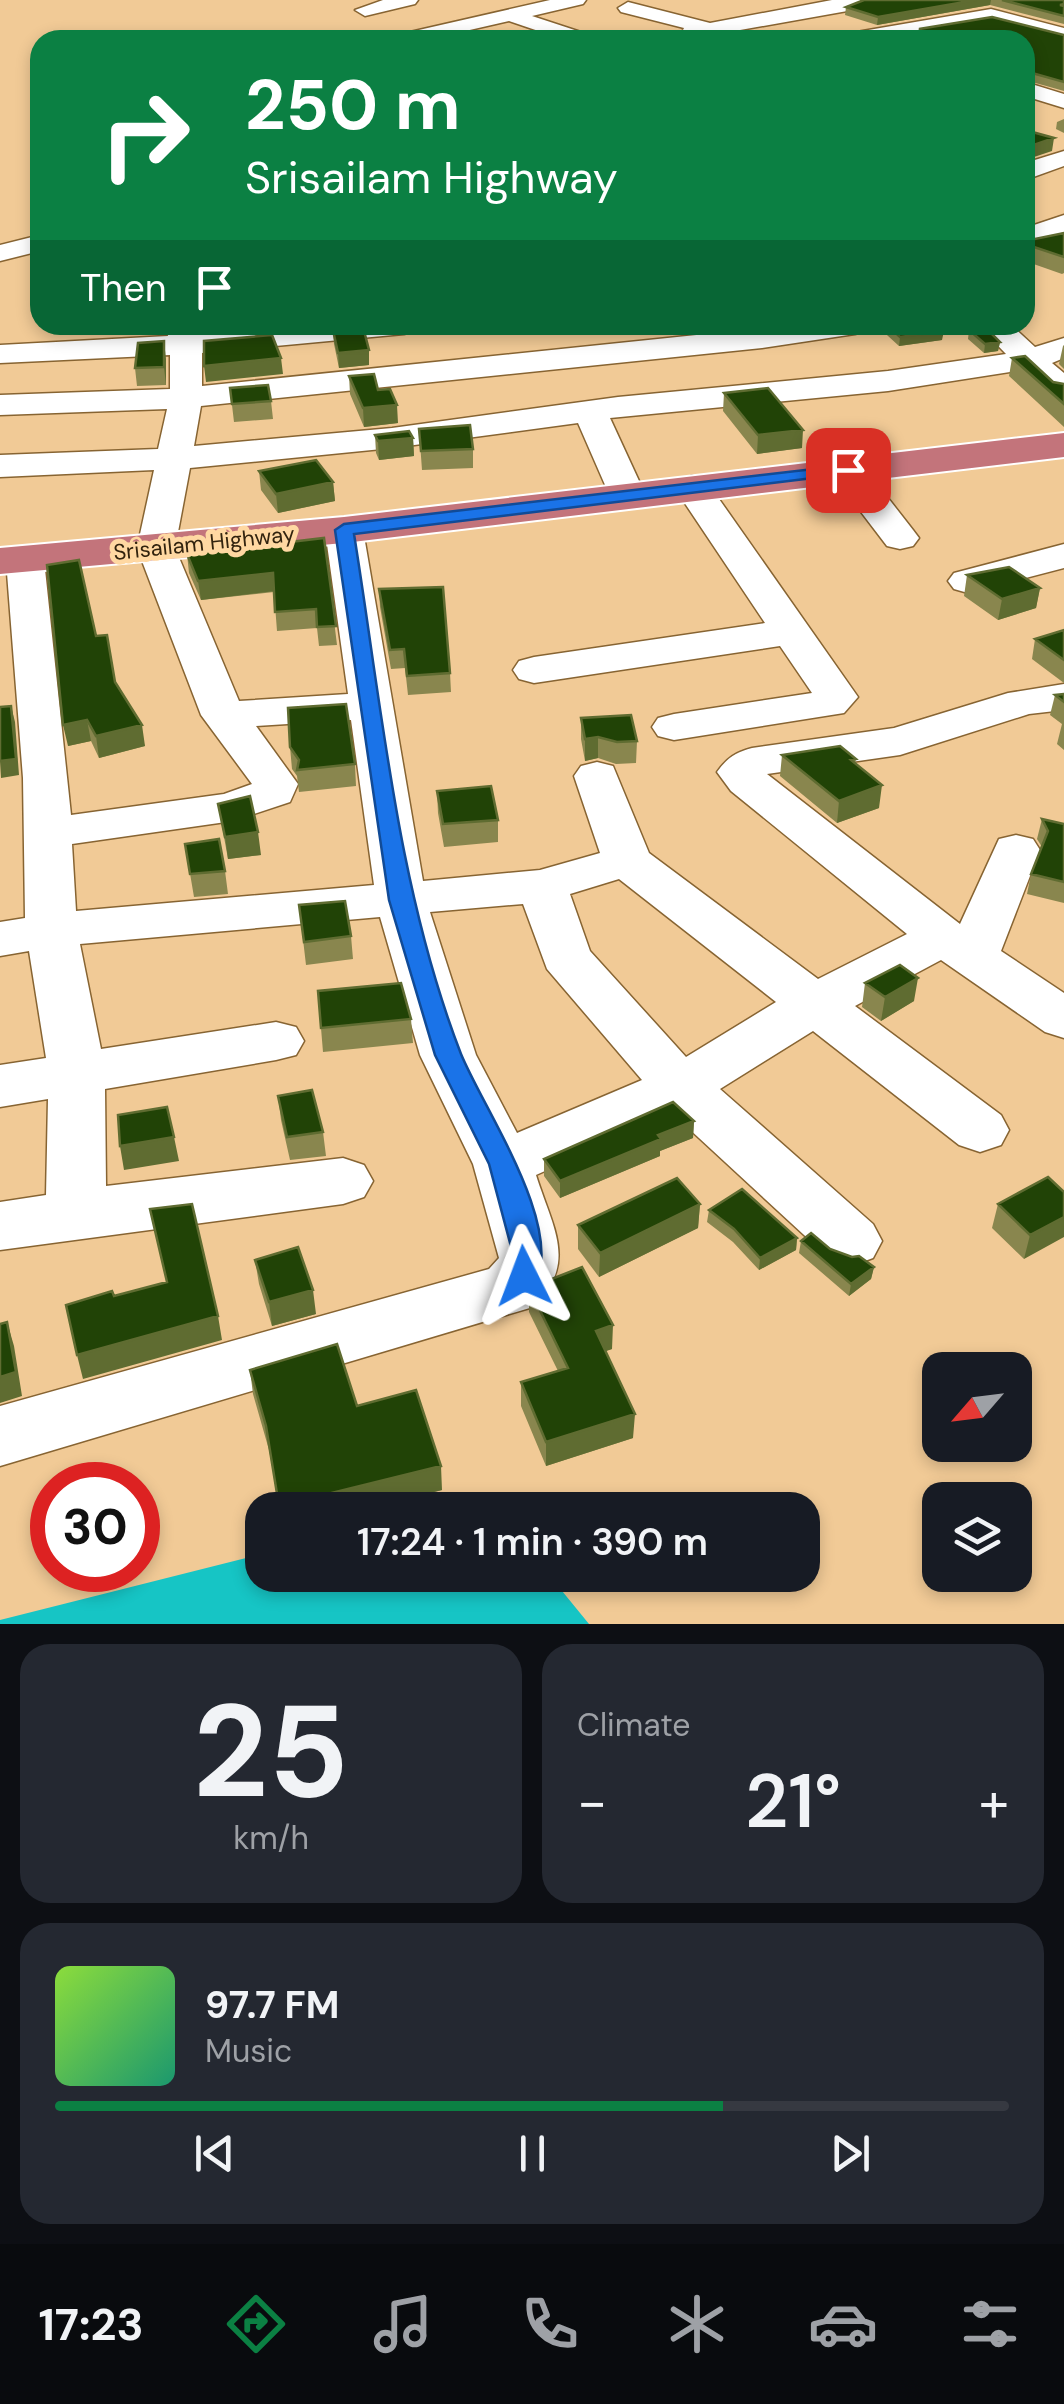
<!DOCTYPE html>
<html lang="en">
<head>
<meta charset="utf-8">
<style>
  :root { --surface:#171b24; --page:#242831; --text:#f1f3f6; --muted:#9ea1a6; --line:#363941; --accent:#0b8043 }
  body { margin:0; font-family:"DM Sans",sans-serif; background:var(--page); color:var(--text); height:100vh; display:flex; flex-direction:column; font-size:38px; white-space:nowrap }
  * { box-sizing:border-box; margin:0 }
  p { font-size:32px; color:var(--muted) }
  .icon { flex:none; width:55px; height:55px; fill:none; stroke:currentColor; stroke-width:2; stroke-linecap:round; stroke-linejoin:round }
  .map { position:relative; height:1624px; overflow:hidden }
  .side { display:flex; flex-direction:column; gap:20px; padding:20px; background:#0d0f14; flex:1 }
  .side>* { flex:none }
  .banner { position:absolute; left:30px; top:30px; width:1005px; height:305px; border-radius:30px; box-shadow:0 5px 15px #0003; background:#0b8043; color:#fff; overflow:hidden }
  .needle { width:65px; rotate:242deg }
  .fabs { position:absolute; left:922px; top:1352px; display:grid; gap:20px }
  .fabs a { display:grid; place-items:center; width:110px; height:110px; border-radius:20px; background:var(--surface); box-shadow:0 5px 15px #0003; font-size:50px }
  .speed { position:absolute; left:30px; top:1462px; display:flex; gap:20px; font-size:50px; font-weight:700; text-align:center }
  .speed>* { display:grid; place-content:center; width:130px; height:130px; border-radius:50%; background:var(--surface); box-shadow:0 5px 15px #0003; line-height:1 }
  .speed .limit { border:15px solid #d22; background:#fff; color:#111 }
  .pin { position:absolute; display:grid; place-items:center; width:85px; height:85px; color:#fff; margin:-42px; border-radius:20px; box-shadow:0 5px 15px #0006 }
  .me { position:absolute; width:110px; margin:-55px; rotate:357deg; stroke-linejoin:round; filter:drop-shadow(0 0 8px #0008) }
  .turn { display:flex; align-items:center; gap:35px; height:210px; padding:0 50px; font-size:45px }
  .turn .icon { width:130px; height:130px; stroke-width:2.5 }
  .turn b { display:block; font-size:70px; line-height:85px }
  .then { display:flex; align-items:center; height:95px; padding:0 50px; background:#0003; gap:20px; font-size:38px }
  .big { font-size:75px; font-weight:600; line-height:1.1 }
  .side .tile { flex:1; display:flex; flex-direction:column; justify-content:center; gap:15px; min-width:0; padding:0 35px; border-radius:30px; background:var(--page) }
  .side .dial { align-items:center; gap:0 }
  .dial b { font-size:130px; line-height:1 }
  .song { display:flex; align-items:center; gap:30px }
  .cover { width:120px; height:120px; border-radius:15px; background:linear-gradient(135deg,hsl(90 70% 55%),hsl(160 70% 35%)) }
  .played { height:10px; border-radius:5px; background:linear-gradient(90deg,var(--accent) 70%,var(--line) 70%) }
  .keys { display:flex; justify-content:space-around; direction:ltr }
  .heat { display:flex; justify-content:space-between; align-items:center; font-size:55px; direction:ltr }
  .side .tiles { flex:1; display:grid; gap:20px; grid-template-columns:1fr 1fr }
  .tile:last-child { grid-column:span 2 }
  .trip { position:absolute; left:245px; top:1492px; width:575px; height:100px; border-radius:30px; background:var(--surface); box-shadow:0 5px 15px #0003; font-weight:600; line-height:100px; text-align:center }
  .tab-bar { display:flex; height:160px; justify-content:space-around; align-items:center; background:#090b0e; color:var(--muted) }
  .tab-bar .icon { width:70px; height:70px }
  .tab-bar .selected { color:var(--accent) }
  .tab-bar b { font-size:45px; color:var(--text) }
  .map>svg:first-child { display:block }
  .water { fill:#16c5c5 }
  .lines { fill:none; stroke-linecap:round; stroke-linejoin:round }
  .minor-casing { stroke:#876432; stroke-width:3 }
  .highway-casing { stroke:#fff; stroke-width:4 }
  .minor { fill:#fff; fill-rule:evenodd }
  .highway { fill:#c3747b; fill-rule:evenodd }
  .wall { fill:#89864e }
  .shaded-wall { fill:#5f6c31 }
  .building { fill:#214306; stroke:#5f6c31; stroke-width:2.5 }
  .route { fill:#1a73e8; stroke:#114b97; stroke-width:2.5 }
  .labels { text-anchor:middle; dominant-baseline:central; stroke-width:10; stroke-linejoin:round; paint-order:stroke }
  .far-street-label { font-size:22px; fill:#32230e; stroke:#ffd8a2 }
</style>
</head>
<body>
<div class="map">
<svg width="1064" height="1624" viewBox="0 0 1064 1624">
  <rect width="100%" height="100%" fill="#f1ca96"/>
  <path class="water" d="M262,1554V1575H549L589,1624H0V1620Z"/>
  <g class="lines">
    <defs>
      <path id="minor" d="M383,0H418L415,4L365,16L355,10Z
        M550,0H586L583,4L532,16L593,36L596,40H565L509,21L426,40H409L407,36L410,32Z
        M832,0H860L863,4L853,10L712,35L717,40H692L682,32L684,28L621,12L618,8L628,2L710,23Z
        M991,9L1064,28V40L991,21L881,40H835L845,34Z
        M1025,82L1064,94V108L1025,96Z
        M1064,151V166L1025,180V163Z
        M1064,215V232L1025,245V228Z
        M40,235V251L0,261V245Z
        M166,325H196L199,334L303,325H419L415,331L404,334L202,353V386L793,325H870L866,331L855,334L762,348L201,406L194,446L392,428L618,397L888,371L1006,354L978,325H1011L1035,347L1064,338V358L1052,363L1064,373V401L1052,398L1023,370L888,391L610,418L645,494L640,502L627,505L614,502L609,494L578,423L392,448L190,468L175,548L239,701L348,694L325,530L331,522L344,519L357,522L363,530L423,881L540,870L600,853L574,776L581,766L597,762L613,766L649,853L818,979L907,934L731,791L717,772C727,758 736,752 752,748L894,728L1008,693L1064,684V710L1029,714L900,755L767,774L960,924L999,839L1016,835L1033,839L1040,850L1001,951L1064,993V1038L1045,1032L941,960L855,1006L1001,1115L1009,1130L1001,1145L980,1152L959,1145L813,1031L720,1089L873,1224L882,1241L873,1258L851,1266L829,1258L673,1114L536,1175C552,1227 579,1263 533,1307L0,1466V1406L489,1269L499,1258L473,1164L420,1055L380,917L80,944L101,1049L276,1022L296,1027L304,1041L296,1055L276,1060L105,1089L106,1186L343,1158L364,1165L373,1181L364,1197L343,1204L0,1250V1202L46,1195L48,1099L0,1107V1065L46,1058L29,951L0,956V922L25,918L23,778L6,560L11,552L25,548L39,552L44,560L71,815L224,794L252,784L201,715L137,548L154,470L0,477V455L158,449L167,409L0,415V395L170,389V355L0,363V345L168,336ZM351,720L374,885L76,911L72,844L233,821L290,802L298,784L256,726ZM619,879L776,1002L686,1057L590,951L570,894ZM523,904L547,969L642,1080L517,1133L476,1055L430,912Z
        M847,459L860,462L913,530L919,538L913,546L900,549L887,546L829,470L834,462Z
        M692,476L705,479L858,697L844,713L674,740L658,736L652,727L658,718L674,714L812,693L780,646L534,683L519,679L513,670L519,661L534,657L765,623L674,487L679,479Z
        M1064,544V568L968,593L954,589L948,581L954,573Z"/>
      <path id="highway" d="M1064,433V457L344,543L0,574V548L344,517Z"/>
    </defs>
    <use href="#minor" class="minor-casing"/>
    <use href="#highway" class="highway-casing"/>
    <use href="#minor" class="minor"/>
    <use href="#highway" class="highway"/>
  </g>
  <path class="wall" d="M864,0H1064V24L990,5L877,25L845,15L846,7Z
    M919,29L1064,35V91L1025,80V40H927L918,37Z
    M1064,119V133L1056,129L1057,122Z
    M1064,233V273L1062,274L1025,261V241Z
    M876,325H933L942,340L899,346Z
    M333,330L369,365L339,368L334,344Z
    M969,330L1000,342L998,351L984,353L968,339Z
    M1064,345V369L1059,364L1063,346Z
    M1012,358L1053,382L1064,384V427L1009,376Z
    M166,359V385L137,386L135,368Z
    M349,376L378,390L398,423L364,427L350,394Z
    M230,388L271,401L273,419L234,422Z
    M724,393L802,448L757,454L723,411Z
    M419,429L473,449V468L422,470Z
    M375,435L413,438L414,456L379,460L376,453Z
    M259,471L333,482L335,501L278,513L261,490Z
    M324,538L337,645L319,646L317,628L277,631L274,592L201,600L189,573L187,554Z
    M967,575L1040,588L1036,608L998,620L964,596Z
    M379,589L450,673L451,692L408,695L405,668L391,669L380,607Z
    M1064,630V683L1032,659L1035,639Z
    M96,636L115,682L145,746L99,758L91,741L68,746Z
    M1064,694V750L1057,744L1062,724L1050,715L1055,695Z
    M581,718L637,741L636,763L616,764L598,758L585,761L581,739Z
    M290,747L355,764L356,786L299,792L297,776L292,769Z
    M782,755L856,759L855,764L879,808L837,823L780,776Z
    M437,791L498,820V842L444,847L438,813Z
    M218,804L261,855L228,859Z
    M1042,819L1064,824V903L1027,894L1031,874L1042,847L1037,839Z
    M185,844L225,871L228,894L194,897Z
    M299,905L351,936L353,959L306,965Z
    M865,983L914,1001L881,1021L862,1007Z
    M411,1019L413,1043L323,1052L321,1028Z
    M278,1096L323,1132L326,1156L290,1160L281,1120Z
    M694,1121L693,1138L660,1151V1156L560,1198L544,1176V1159Z
    M1064,1192L1024,1259L992,1228L998,1204Z
    M700,1204L698,1228L599,1277L578,1249V1225Z
    M709,1210L797,1238L796,1250L759,1270L733,1242L707,1222Z
    M801,1241L830,1249L874,1267L871,1279L849,1296L799,1253Z
    M255,1260L316,1314L272,1326L259,1284Z
    M529,1288L612,1349L605,1351L633,1438L546,1466L521,1406V1382L558,1371L529,1312Z
    M250,1370L357,1406L442,1490L362,1510H280L269,1450L253,1394Z"/>
  <path class="shaded-wall" d="M976,0H991L990,5L877,25L878,17Z
    M1054,138L1052,151L1025,160V148Z
    M201,325H260L202,330Z
    M944,331L942,340L899,346L900,337Z
    M164,341L166,359V385L164,367Z
    M1000,342L998,351L984,353L985,344Z
    M369,350V365L339,368L338,353Z
    M281,358L283,374L206,382L204,366Z
    M397,405L398,423L364,427L363,408Z
    M803,430L802,448L757,454L758,435Z
    M413,438L414,456L379,460L378,441Z
    M333,482L335,501L278,513L276,494Z
    M273,573L275,591L201,600L198,581Z
    M1040,588L1036,608L998,620L1002,599Z
    M11,706L15,722L19,775L1,778L0,761Z
    M87,720L91,741L68,746L63,725Z
    M142,725L145,746L99,758L96,736Z
    M598,737V758L585,761V739Z
    M882,785L879,808L837,823L839,801Z
    M258,832L261,855L228,859L225,837Z
    M918,978L914,1001L881,1021L885,997Z
    M694,1121L693,1138L660,1151V1156L560,1198V1181L658,1135Z
    M174,1137L179,1161L124,1170L120,1146Z
    M700,1204L698,1228L599,1277L600,1253Z
    M1064,1217V1237L1024,1259L1030,1235Z
    M797,1238L796,1250L759,1270L760,1258Z
    M874,1267L871,1279L849,1296L851,1284Z
    M313,1290L316,1314L272,1326L269,1302Z
    M218,1316L222,1340L83,1379L77,1355Z
    M7,1322L14,1346L22,1396L0,1403V1377Z
    M613,1325L612,1349L595,1355L596,1331Z
    M635,1414L633,1438L546,1466V1442Z
    M441,1466L442,1490L362,1510H280L279,1506Z"/>
  <path class="building" d="M864,0H976L878,17L846,7Z
    M1002,0H1064V4L1060,5L1064,6V16Z
    M992,17L1064,35V82L1025,71V40H956L919,29Z
    M1025,130L1054,138L1025,148Z
    M1064,233V257L1025,244V241Z
    M887,325H933L944,331L900,337Z
    M973,325H983L1000,342L985,344L969,330Z
    M363,327L369,350L338,353L333,330Z
    M272,335L281,358L204,366V341Z
    M164,341V367L135,368L138,343Z
    M1025,356L1053,382L1064,384V404L1012,358Z
    M374,374L378,390L390,389L397,405L363,408L349,376Z
    M268,385L271,401L232,404L230,388Z
    M768,388L803,430L758,435L724,393Z
    M470,425L473,449L421,451L419,429Z
    M409,431L413,438L378,441L375,435Z
    M316,460L333,482L276,494L259,471Z
    M324,538L336,626L317,627L316,609L275,612L273,573L198,581L187,554Z
    M79,560L96,636L107,635L115,682L142,725L96,736L87,720L63,725L47,565Z
    M1009,567L1040,588L1002,599L967,575Z
    M443,587L450,673L407,676L404,649L390,650L379,589Z
    M1064,630V660L1035,639Z
    M1064,694V702L1055,695Z
    M346,704L355,764L297,770L299,760L290,747L288,708Z
    M11,706L16,759L0,761V707Z
    M631,715L637,741L617,742L598,737L585,739L581,718Z
    M840,746L856,759L851,760L882,785L839,801L782,755Z
    M491,786L498,820L443,824L437,791Z
    M250,796L258,832L225,837L218,804Z
    M1042,819L1064,824V882L1031,874L1048,831Z
    M219,839L225,871L190,874L185,844Z
    M345,901L351,936L304,942L299,905Z
    M900,965L918,978L885,997L865,983Z
    M401,983L411,1019L321,1028L318,991Z
    M312,1090L323,1132L287,1137L278,1096Z
    M673,1102L694,1121L658,1135L661,1139L560,1181L544,1159Z
    M167,1107L174,1137L120,1146L118,1115Z
    M1048,1177L1064,1192V1217L1030,1235L998,1204Z
    M677,1178L700,1204L600,1253L578,1225Z
    M742,1189L797,1238L760,1258L734,1229L709,1210Z
    M192,1204L218,1316L77,1355L66,1305L112,1291L114,1296L167,1282L150,1209Z
    M811,1233L830,1249L852,1257L859,1256L874,1267L851,1284L801,1241Z
    M298,1247L313,1290L269,1302L255,1260Z
    M582,1267L613,1325L596,1331L635,1414L546,1442L521,1382L568,1368L529,1288Z
    M7,1322L16,1372L0,1377V1324Z
    M337,1344L357,1406L416,1390L441,1466L279,1506L266,1426L250,1370Z"/>
  <path class="route" d="M848,465L856,470L854,473L354,534C382,707 397,889 461,1054C484,1110 565,1226 535,1285L524,1289L513,1285L509,1276L514,1258L489,1164L435,1055L389,900L335,530L344,524Z"/>
  <g class="labels">
    <g class="far-street-label">
      <text transform="translate(204 543) rotate(-6)">Srisailam Highway</text>
    </g>
  </g>
</svg>
<div class="fabs">
<a><svg class="needle" viewBox="-14 -14 28 28"><path d="M0-13l5 13h-10z" fill="#e53935"/><path d="M0 13l5-13h-10z" fill="#9ea1a6"/></svg></a>
<a><svg class="icon" aria-label="layers" viewBox="0 0 24 24"><path d="M12 4l9 5-9 5-9-5zM3 14l9 5 9-5"/></svg></a>
</div>
<div class="speed"><div class="limit">30</div></div>
<div class="pin" style="left:848px;top:470px;background:#d93025"><svg class="icon" aria-label="arrive" viewBox="0 0 24 24"><path d="M6 21V4h12l-3 4 3 4H6"/></svg></div>
<svg class="me" style="left:524px;top:1276px" viewBox="-20 -20 40 40"><path d="M0-17L14 15 0 8-14 15z" fill="#1a73e8" stroke="#fff" stroke-width="4"/></svg>
<div class="trip">17:24 · 1 min · 390 m</div>
<div class="banner">
<div class="turn"><svg class="icon" aria-label="right" viewBox="0 0 24 24"><path d="M7 20v-9h11M14 6l5 5-5 5"/></svg><div><b>250 m</b>Srisailam Highway</div></div>
<div class="then">Then<svg class="icon" aria-label="arrive" viewBox="0 0 24 24"><path d="M6 21V4h12l-3 4 3 4H6"/></svg></div>
</div>
</div>
<section class="side">
<div class="tiles">
<div class="tile dial"><b>25</b><p>km/h</p></div>
<div class="tile"><p>Climate</p>
<div class="heat"><a>−</a><b class="big">21°</b><a>+</a></div>
</div>
<div class="tile">
<div class="song"><i class="cover"></i><div><b>97.7 FM</b><p>Music</p></div></div>
<div class="played"></div>
<div class="keys"><svg class="icon" aria-label="previous" viewBox="0 0 24 24"><path d="M18 5L8 12l10 7zM5 5v14"/></svg><svg class="icon" aria-label="pause" viewBox="0 0 24 24"><path d="M8 5v14M16 5v14"/></svg><svg class="icon" aria-label="next" viewBox="0 0 24 24"><path d="M6 5l10 7-10 7zM19 5v14"/></svg></div>
</div>
</div>
</section>
<nav class="tab-bar">
<b>17:23</b>
<svg class="icon selected" aria-label="directions" viewBox="0 0 24 24"><path d="M12 3l9 9-9 9-9-9zM9 14v-3h6M13 9l2 2-2 2"/></svg>
<svg class="icon" aria-label="music" viewBox="0 0 24 24"><path d="M9 18V5l10-2v13"/><circle cx="6" cy="18" r="3"/><circle cx="16" cy="16" r="3"/></svg>
<svg class="icon" aria-label="phone" viewBox="0 0 24 24"><path d="M5 4h4l2 5-3 2q2 4 5 5l2-3 5 2v4C11 20 4 13 5 4z"/></svg>
<svg class="icon" aria-label="climate" viewBox="0 0 24 24"><path d="M12 3v18M4 7l16 10M4 17L20 7"/></svg>
<svg class="icon" aria-label="car" viewBox="0 0 24 24"><path d="M5 17H2v-5l4-1 3-4h7l3 4 3 1v5h-3M9 17h6M6 11h13"/><circle cx="7" cy="17" r="2"/><circle cx="17" cy="17" r="2"/></svg>
<svg class="icon" aria-label="filters" viewBox="0 0 24 24"><path d="M4 7h16M4 17h16"/><circle cx="9" cy="7" r="2"/><circle cx="15" cy="17" r="2"/></svg>
</nav>
</body>
</html>
